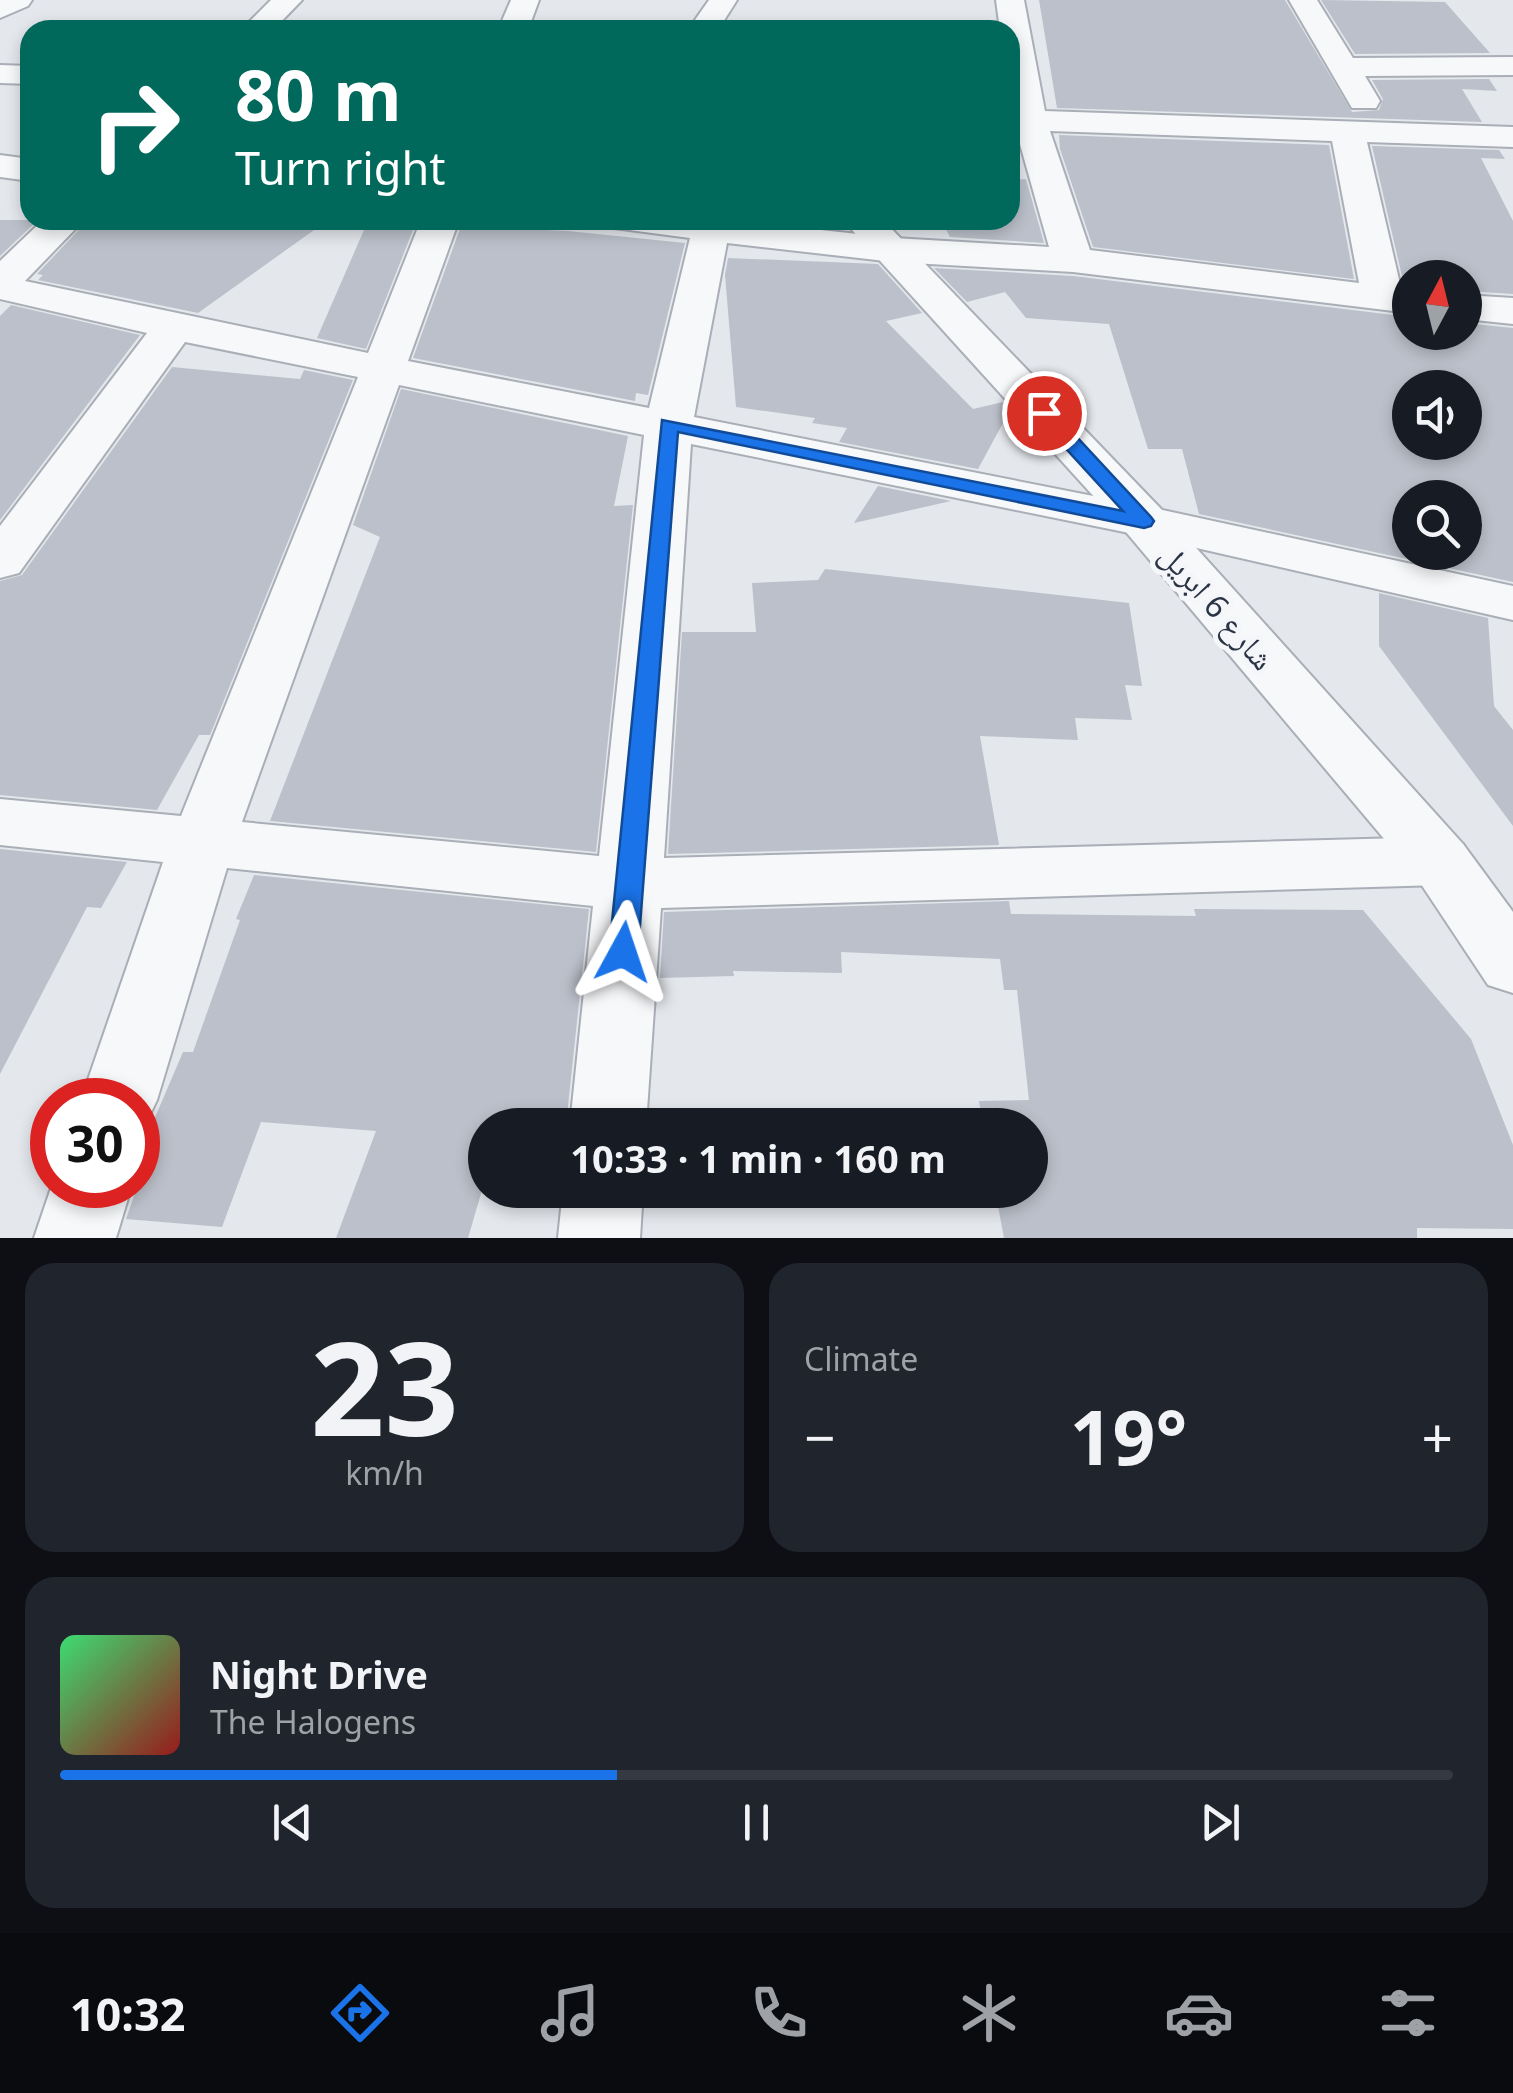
<!DOCTYPE html>
<html lang="en">
<head>
<meta charset="utf-8">
<style>
  :root { --surface:#171b24; --page:#20242c; --text:#f1f3f6; --muted:#9ea1a6; --line:#363941; --accent:#1a73e8 }
  body { margin:0; font-family:"Noto Sans","Noto Naskh Arabic",sans-serif; background:var(--page); color:var(--text); height:100vh; display:flex; flex-direction:column; font-size:38px; white-space:nowrap }
  * { box-sizing:border-box; margin:0 }
  p { font-size:32px; color:var(--muted) }
  .icon { flex:none; width:55px; height:55px; fill:none; stroke:currentColor; stroke-width:2; stroke-linecap:round; stroke-linejoin:round }
  .map { position:relative; height:1238px; overflow:hidden }
  .sheet { display:flex; flex-direction:column; gap:25px; padding:25px; background:#0d0f14; flex:1 }
  .sheet>* { flex:none }
  .guide { position:absolute; left:20px; top:20px; width:1000px; height:210px; border-radius:30px; box-shadow:0 5px 15px #0003; background:#00695c; color:#fff; overflow:hidden }
  .needle { width:65px; rotate:7deg }
  .fabs { position:absolute; left:1392px; top:260px; display:grid; gap:20px }
  .fabs a { display:grid; place-items:center; width:90px; height:90px; border-radius:50%; background:var(--surface); box-shadow:0 5px 15px #0003; font-size:50px }
  .speed { position:absolute; left:30px; top:1078px; display:flex; gap:20px; font-size:50px; font-weight:700; text-align:center }
  .speed>* { display:grid; place-content:center; width:130px; height:130px; border-radius:50%; background:var(--surface); box-shadow:0 5px 15px #0003; line-height:1 }
  .speed .limit { border:15px solid #d22; background:#fff; color:#111 }
  .pin { position:absolute; display:grid; place-items:center; width:85px; height:85px; color:#fff; margin:-42px; border:5px solid #fff; border-radius:50%; box-shadow:0 2px 10px #0007 }
  .me { position:absolute; width:110px; margin:-55px; rotate:5deg; stroke-linejoin:round; filter:drop-shadow(0 0 8px #0008) }
  .turn { display:flex; align-items:center; gap:35px; height:210px; padding:0 50px; font-size:45px }
  .turn .icon { width:130px; height:130px; stroke-width:2.5 }
  .turn b { display:block; font-size:70px; line-height:85px }
  .big { font-size:75px; font-weight:700; line-height:1.1 }
  .sheet .widget { flex:1; display:flex; flex-direction:column; justify-content:center; gap:15px; min-width:0; padding:0 35px; border-radius:30px; background:var(--page) }
  .sheet .dial { align-items:center; gap:0 }
  .dial b { font-size:130px; line-height:1 }
  .song { display:flex; align-items:center; gap:30px }
  .cover { width:120px; height:120px; border-radius:15px; background:linear-gradient(135deg,hsl(140 70% 55%),hsl(0 70% 35%)) }
  .played { height:10px; border-radius:5px; background:linear-gradient(90deg,var(--accent) 40%,var(--line) 40%) }
  .keys { display:flex; justify-content:space-around; direction:ltr }
  .heat { display:flex; justify-content:space-between; align-items:center; font-size:55px; direction:ltr }
  .sheet .tiles { flex:1; display:grid; gap:25px; grid-template-columns:1fr 1fr }
  .widget:last-child { grid-column:span 2 }
  .trip { position:absolute; left:468px; top:1108px; width:580px; height:100px; border-radius:50px; background:var(--surface); box-shadow:0 5px 15px #0003; font-weight:700; line-height:100px; text-align:center }
  .tab-bar { display:flex; height:160px; justify-content:space-around; align-items:center; background:#090b0e; color:var(--muted) }
  .tab-bar .icon { width:70px; height:70px }
  .tab-bar .current { color:var(--accent) }
  .tab-bar b { font-size:45px; color:var(--text) }
  .map>svg:first-child { display:block }
  .building { fill:#bbc0ca; fill-rule:evenodd }
  .lines { fill:none; stroke-linecap:round; stroke-linejoin:round }
  .minor-casing { stroke:#a9aeb7; stroke-width:4 }
  .tertiary-casing { stroke:#a9aeb7; stroke-width:4 }
  .minor { fill:#f7f8fa; fill-rule:evenodd }
  .tertiary { fill:#f7f8fa; fill-rule:evenodd }
  .route { fill:#1a73e8; stroke:#114b97; stroke-width:2.5 }
  .labels { text-anchor:middle; dominant-baseline:central; stroke-width:10; stroke-linejoin:round; paint-order:stroke }
  .street-label { font-size:32px; fill:#2b3445; stroke:#f4f6f9 }
</style>
</head>
<body>
<div class="map">
<svg width="1513" height="1238" viewBox="0 0 1513 1238">
  <rect width="100%" height="100%" fill="#e4e7ec"/>
  <path class="building" d="M1039,0H1285L1352,112L1379,110L1383,99L1372,80L1489,79L1497,91L1462,89L1482,122L1057,108Z
    M1321,0L1445,2L1490,53L1355,54Z
    M1059,135L1329,145L1354,279L1093,247L1060,149Z
    M1372,146L1499,150L1505,159L1481,158L1513,221V294L1465,291V278H1410V285H1404Z
    M1026,179L1044,243L950,237L941,220H1010V180Z
    M0,220H38L0,256Z
    M88,220H328L198,313L38,280L43,275L37,274Z
    M367,223L415,225L366,349L317,338Z
    M461,226L568,231L685,243L648,395L636,393L635,401L413,358Z
    M728,258L878,264L922,313L886,321L973,409L1003,402L1010,410L978,469L839,442L847,428L812,423L815,418L736,407L725,275Z
    M934,268L1073,276L1410,317V332H1465V323L1513,328V582L1199,514L1182,449H1148L1109,324L1026,318L1005,292L967,302ZM1410,388H1465V442H1410ZM1410,498H1465V552H1410Z
    M11,305L140,335L0,520V316Z
    M172,367L300,379L304,370L353,380L210,735H199L157,810L0,795V581L22,575Z
    M401,389L628,436L614,506L633,505L596,852L270,821L380,537L353,525Z
    M878,486L951,501L854,523Z
    M825,569L1129,603L1142,686L1125,685L1132,720L1075,718L1078,740L980,736L999,845L668,854L682,632H756L752,583L818,580Z
    M1379,593L1488,618L1494,706L1513,730V826L1379,646Z
    M0,849L127,862L101,908L87,907L0,1074Z
    M254,875L589,909L566,1125H485V1180L468,1238H336L376,1131L261,1122L222,1227L126,1219L138,1185V1157L183,1052H193L240,920L236,919Z
    M1009,901L1011,914L1196,916L1194,909L1363,910L1471,1039L1513,1145V1229L1417,1228V1238H1004L995,1190H1030V1125H983L979,1101L1029,1100L1017,990H1004L1000,959L841,952L842,973L733,971L734,976L660,978L664,912Z"/>
  <g class="lines">
    <defs>
      <path id="minor" d="M0,0H32L28,6L0,18Z
        M271,0H302L273,30H241Z
        M511,0H539L528,30H498Z
        M996,0H1024L1045,111L1513,127V147L1367,142L1401,288L1410,289V313L1073,272L894,262L727,243L694,417L1144,506L1513,586V620L1144,536L691,444L664,858L1440,837L1463,844L1473,861L1463,878L1440,885L661,908L646,1125H570L593,906L227,868L157,1100L146,1123L138,1126V1100H81L163,862L0,845V799L181,816L358,377L185,342L19,573L0,578V526L147,333L0,299V261L43,220H84L25,281L368,353L421,220H459L408,361L649,408L690,238L614,228L608,220H729L894,238L1049,247L1016,130H1010V30H1000ZM1050,131L1332,141L1359,283L1090,250ZM399,385L644,435L599,856L242,822Z
        M1289,0H1317L1353,58L1513,57V75L1365,76L1380,101L1376,108H1352Z
        M0,65L30,66V84L0,83Z
        M0,155L30,159V181L0,177Z
        M1465,295L1513,298V324L1465,319Z
        M52,1185H132L116,1238H34Z
        M563,1190H643L640,1238H558Z"/>
      <path id="tertiary" d="M709,0H737L718,30H688Z
        M843,220H883L1162,510L1463,844L1513,912V993L1488,985L1417,878L1126,532Z"/>
    </defs>
    <use href="#minor" class="minor-casing"/>
    <use href="#tertiary" class="tertiary-casing"/>
    <use href="#minor" class="minor"/>
    <use href="#tertiary" class="tertiary"/>
  </g>
  <path class="route" d="M1044,407L1051,409L1151,517L1154,521L1151,526L1144,528L678,432L638,952L633,961L623,964L613,961L609,952L662,420L1123,511L1037,417V409Z"/>
  <g class="labels">
    <g class="street-label">
      <text transform="translate(1218 606) rotate(49)">شارع 6 ابريل</text>
    </g>
  </g>
</svg>
<div class="fabs">
<a><svg class="needle" viewBox="-14 -14 28 28"><path d="M0-13l5 13h-10z" fill="#e53935"/><path d="M0 13l5-13h-10z" fill="#9ea1a6"/></svg></a>
<a><svg class="icon" aria-label="sound" viewBox="0 0 24 24"><path d="M4 9h4l5-4v14l-5-4H4zM17 9q2 3 0 6"/></svg></a>
<a><svg class="icon" aria-label="search" viewBox="0 0 24 24"><circle cx="10" cy="10" r="6"/><path d="M15 15l6 6"/></svg></a>
</div>
<div class="speed"><div class="limit">30</div></div>
<div class="pin" style="left:1044px;top:413px;background:#d93025"><svg class="icon" aria-label="arrive" viewBox="0 0 24 24"><path d="M6 21V4h12l-3 4 3 4H6"/></svg></div>
<svg class="me" style="left:623px;top:952px" viewBox="-20 -20 40 40"><path d="M0-17L14 15 0 8-14 15z" fill="#1a73e8" stroke="#fff" stroke-width="4"/></svg>
<div class="trip">10:33 · 1 min · 160 m</div>
<div class="guide">
<div class="turn"><svg class="icon" aria-label="right" viewBox="0 0 24 24"><path d="M7 20v-9h11M14 6l5 5-5 5"/></svg><div><b>80 m</b>Turn right</div></div>
</div>
</div>
<section class="sheet">
<div class="tiles">
<div class="widget dial"><b>23</b><p>km/h</p></div>
<div class="widget"><p>Climate</p>
<div class="heat"><a>−</a><b class="big">19°</b><a>+</a></div>
</div>
<div class="widget">
<div class="song"><i class="cover"></i><div><b>Night Drive</b><p>The Halogens</p></div></div>
<div class="played"></div>
<div class="keys"><svg class="icon" aria-label="previous" viewBox="0 0 24 24"><path d="M18 5L8 12l10 7zM5 5v14"/></svg><svg class="icon" aria-label="pause" viewBox="0 0 24 24"><path d="M8 5v14M16 5v14"/></svg><svg class="icon" aria-label="next" viewBox="0 0 24 24"><path d="M6 5l10 7-10 7zM19 5v14"/></svg></div>
</div>
</div>
</section>
<nav class="tab-bar">
<b>10:32</b>
<svg class="icon current" aria-label="directions" viewBox="0 0 24 24"><path d="M12 3l9 9-9 9-9-9zM9 14v-3h6M13 9l2 2-2 2"/></svg>
<svg class="icon" aria-label="music" viewBox="0 0 24 24"><path d="M9 18V5l10-2v13"/><circle cx="6" cy="18" r="3"/><circle cx="16" cy="16" r="3"/></svg>
<svg class="icon" aria-label="phone" viewBox="0 0 24 24"><path d="M5 4h4l2 5-3 2q2 4 5 5l2-3 5 2v4C11 20 4 13 5 4z"/></svg>
<svg class="icon" aria-label="climate" viewBox="0 0 24 24"><path d="M12 3v18M4 7l16 10M4 17L20 7"/></svg>
<svg class="icon" aria-label="car" viewBox="0 0 24 24"><path d="M5 17H2v-5l4-1 3-4h7l3 4 3 1v5h-3M9 17h6M6 11h13"/><circle cx="7" cy="17" r="2"/><circle cx="17" cy="17" r="2"/></svg>
<svg class="icon" aria-label="filters" viewBox="0 0 24 24"><path d="M4 7h16M4 17h16"/><circle cx="9" cy="7" r="2"/><circle cx="15" cy="17" r="2"/></svg>
</nav>
</body>
</html>
